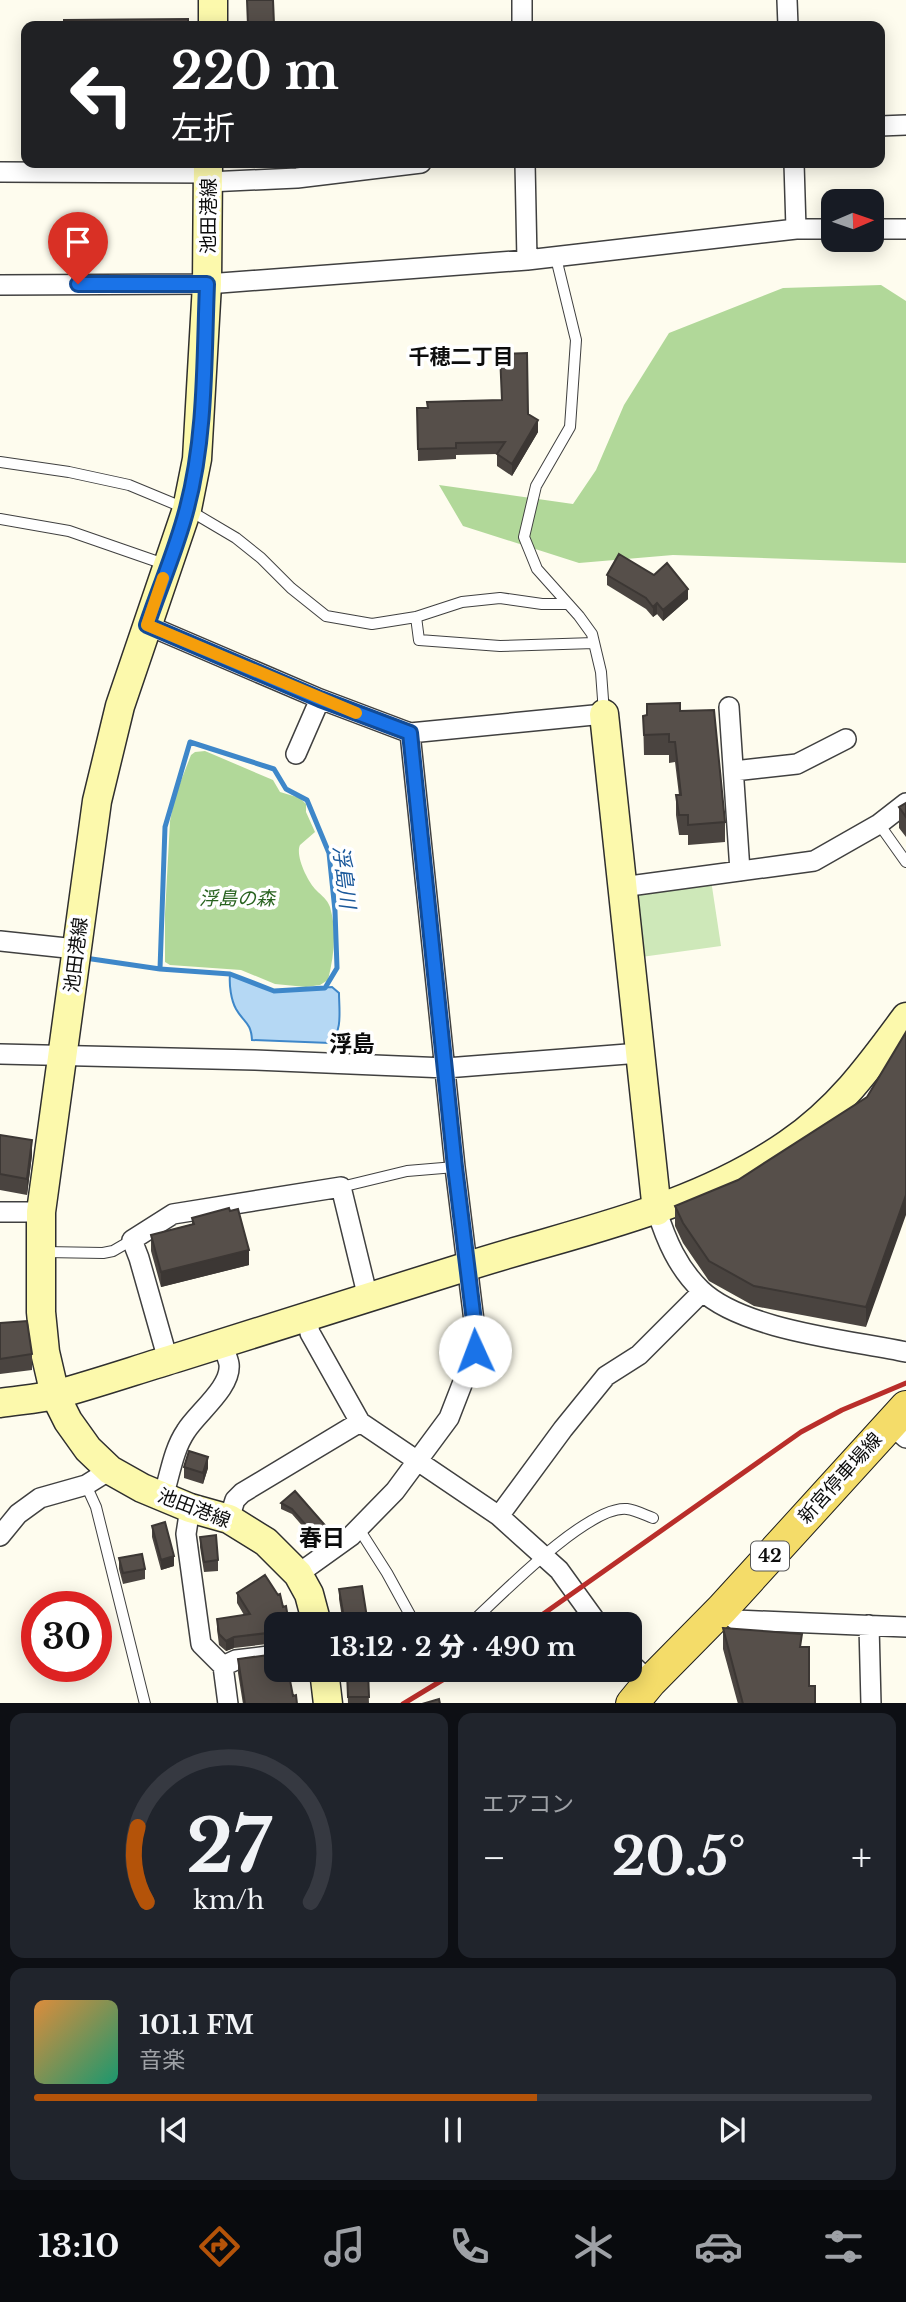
<!DOCTYPE html>
<html lang="ja">
<head>
<meta charset="utf-8">
<style>
  :root { --surface:#171b24; --page:#20242c; --text:#f1f3f6; --muted:#9ea1a6; --line:#363941; --accent:#b45309 }
  body { margin:0; font-family:"Libre Baskerville","Noto Sans JP",serif; background:var(--page); color:var(--text); height:100vh; display:flex; flex-direction:column; font-size:26px; white-space:nowrap }
  * { box-sizing:border-box; margin:0 }
  p { font-size:23px; color:var(--muted) }
  .icon { flex:none; width:38px; height:38px; fill:none; stroke:currentColor; stroke-width:2; stroke-linecap:round; stroke-linejoin:round }
  .map { position:relative; height:1703px; overflow:hidden }
  .panel { display:flex; flex-direction:column; gap:10px; padding:10px; background:#0d0f14; flex:1 }
  .panel>* { flex:none }
  .top-card { position:absolute; left:21px; top:21px; width:864px; height:147px; border-radius:14px; box-shadow:0 4px 18px #0003; background:#202124; color:#fff; overflow:hidden }
  .needle { width:46px; rotate:88deg }
  .fabs { position:absolute; left:821px; top:189px; display:grid; gap:14px }
  .fabs a { display:grid; place-items:center; width:63px; height:63px; border-radius:14px; background:var(--surface); box-shadow:0 4px 18px #0003; font-size:35px }
  .speed { position:absolute; left:21px; top:1591px; display:flex; gap:14px; font-size:35px; font-weight:700; text-align:center }
  .speed>* { display:grid; place-content:center; width:91px; height:91px; border-radius:50%; background:var(--surface); box-shadow:0 4px 18px #0003; line-height:1 }
  .speed .limit { border:10px solid #d22; background:#fff; color:#111 }
  .pin { position:absolute; display:grid; place-items:center; width:60px; height:60px; color:#fff; margin:-72px -30px; border-radius:50% 50% 50% 0; rotate:-45deg; box-shadow:0 0 7px #0007 }
  .pin .icon { rotate:45deg }
  .me { position:absolute; width:77px; margin:-38px; rotate:358deg; stroke-linejoin:round; filter:drop-shadow(0 0 5px #0008) }
  .turn { display:flex; align-items:center; gap:24px; height:147px; padding:0 35px; font-size:32px }
  .turn .icon { width:91px; height:91px; stroke-width:2.5 }
  .turn b { display:block; font-size:49px; line-height:60px }
  .big { font-size:52px; font-weight:800; line-height:1.1 }
  .panel .tile { flex:1; display:flex; flex-direction:column; justify-content:center; gap:10px; min-width:0; padding:0 24px; border-radius:14px; background:var(--page) }
  .panel .dial { align-items:center; gap:0 }
  .dial svg { height:182px; overflow:visible; fill:none; stroke:var(--line); stroke-width:7; stroke-linecap:round; text-anchor:middle }
  .dial text { fill:var(--text); stroke:none }
  .song { display:flex; align-items:center; gap:21px }
  .cover { width:84px; height:84px; border-radius:10px; background:linear-gradient(135deg,hsl(30 70% 55%),hsl(160 70% 35%)) }
  .played { height:7px; border-radius:4px; background:linear-gradient(90deg,var(--accent) 60%,var(--line) 60%) }
  .keys { display:flex; justify-content:space-around; direction:ltr }
  .heat { display:flex; justify-content:space-between; align-items:center; font-size:38px; direction:ltr }
  .panel .tiles { flex:1; display:grid; gap:10px; grid-template-columns:1fr 1fr }
  .tile:last-child { grid-column:span 2 }
  .trip { position:absolute; left:264px; top:1612px; width:378px; height:70px; border-radius:14px; background:var(--surface); box-shadow:0 4px 18px #0003; font-weight:800; line-height:70px; text-align:center }
  .tab-bar { display:flex; height:112px; justify-content:space-around; align-items:center; background:#090b0e; color:var(--muted) }
  .tab-bar .icon { width:49px; height:49px }
  .tab-bar .on { color:var(--accent) }
  .tab-bar b { font-size:32px; color:var(--text) }
  .map>svg:first-child { display:block }
  .green { fill:#cee8b9 }
  .forest { fill:#b1d899 }
  .water { fill:#b5d8f4; stroke:#3e87c9; stroke-width:2 }
  .lines { fill:none; stroke-linecap:round; stroke-linejoin:round }
  .stream { stroke:#3e87c9; stroke-width:5 }
  .lane-casing { stroke:#404040; stroke-width:12 }
  .street-casing { stroke:#404040; stroke-width:22 }
  .secondary-casing { stroke:#2f2f2f; stroke-width:31 }
  .primary-casing { stroke:#1e1e1e; stroke-width:34 }
  .lane { stroke:#fff; stroke-width:10 }
  .street { stroke:#fff; stroke-width:19 }
  .secondary { stroke:#fcf9ac; stroke-width:28 }
  .primary { stroke:#f4dc69; stroke-width:32 }
  .rail { stroke:#b92e2a; stroke-width:5 }
  .wall { fill:#4a4440 }
  .shaded-wall { fill:#3c3734 }
  .building { fill:#564f4a; stroke:#3c3734; stroke-width:2 }
  .route-casing { stroke:#114b97; stroke-width:18 }
  .route { stroke:#1a73e8; stroke-width:12 }
  .slow { stroke:#f59e0b; stroke-width:12 }
  .labels { text-anchor:middle; dominant-baseline:central; stroke-width:7; stroke-linejoin:round; paint-order:stroke }
  .shield { fill:#fff; stroke:#565656; stroke-width:2 }
  .shield-label { font-size:18px; font-weight:bold; fill:#0d0d0d }
  .street-label { font-size:19px; fill:#0d0d0d; stroke:#fff }
  .park-label { font-size:19px; font-style:italic; fill:#296320; stroke:#fff }
  .neighbourhood-label { font-size:21px; font-weight:bold; fill:#0d0d0d; stroke:#fff }
  .water-label { font-size:21px; font-style:italic; fill:#1b599b; stroke:#fff }
  .quarter-label { font-size:23px; font-weight:bold; fill:#0d0d0d; stroke:#fff }
</style>
</head>
<body>
<div class="map">
<svg width="906" height="1704" viewBox="0 0 906 1704">
  <rect width="100%" height="100%" fill="#fefcee"/>
  <path class="green" d="M711,880L721,946L634,958L626,890Z"/>
  <path class="forest" d="M881,285L906,301V563L673,555L579,563L463,526L439,485L573,504L596,470L624,405L669,333L783,288Z
    M205,751L273,780L280,792L300,798L306,804V812L315,832L300,845C295,856 308,882 316,890C322,896 327,899 330,907C337,931 334,956 328,980L320,985L306,987L275,984L241,970L170,965L165,962V914L170,821L175,796L191,755L195,752Z"/>
  <path class="water" d="M230,974L274,991L332,987L339,993C339,1010 343,1031 330,1043L252,1040C251,1022 244,1023 236,1009C231,1000 229,985 230,974Z"/>
  <g class="lines">
    <path class="stream" d="M85,958L160,969L230,974L274,991L325,988L337,968L335,911L329,853L307,800L286,789L274,769L190,742L165,827L160,969"/>
    <defs>
      <path id="lane" d="M556,258L576,340L570,427L536,486L524,537L537,569L579,616L592,634L601,672L604,713
        M0,462L69,472L129,485L187,509L236,538L261,558L291,588L326,616L372,624L416,617L462,602L500,598L542,604H567
        M0,519L69,531L167,565
        M416,617L419,640L500,646L594,643
        M879,824L906,862
        M341,1187L407,1171L455,1167
        M45,1252L103,1253L113,1251L132,1240
        M86,1485L96,1507L145,1704
        M359,1529L387,1573L415,1624
        M470,1624C499,1597 588,1505 627,1509C635,1510 645,1515 653,1518"/>
      <path id="street" d="M522,0V26
        M787,0L788,26
        M880,126L906,125
        M525,163L527,260
        M794,163L796,229
        M0,172L208,173
        M208,182L297,178L421,163
        M872,229H906
        M0,285L207,284L527,260L796,229H833
        M147,625L320,699L410,733L604,714
        M729,707L740,871
        M296,754L320,699
        M734,771L797,764L846,739
        M622,887L814,861L879,824L906,803
        M0,941L76,949
        M0,1054L255,1060L446,1068L640,1053
        M657,1211C666,1240 678,1268 701,1290C743,1330 849,1340 906,1352
        M0,1212H41
        M307,1318L310,1333L360,1422L499,1516L559,1570L598,1624
        M168,1360L139,1258L132,1240L173,1214L341,1187L368,1298
        M890,1424L906,1438
        M163,1497C170,1475 173,1450 186,1431C197,1413 232,1387 229,1364C228,1358 224,1350 222,1344
        M190,1508L186,1534L201,1644L223,1666L236,1660L276,1655
        M499,1516L563,1429L606,1376L639,1355L702,1292
        M229,1519L235,1500L242,1493L360,1422
        M0,1536L18,1514L40,1498L86,1485L110,1470
        M298,1574L351,1536L395,1491L449,1418L475,1351L474,1321L455,1167L410,733
        M722,1609L736,1620L906,1627
        M869,1625L871,1704
        M630,1663L650,1682
        M223,1666L228,1704"/>
      <path id="secondary" d="M213,26V0
        M208,163L207,284L197,459L187,509L120,706L97,801L41,1212V1312L45,1352L55,1395L68,1421L88,1449L110,1470L142,1488L190,1508L229,1519L266,1542L298,1574L309,1594L317,1624
        M604,714L657,1211
        M0,1403C19,1400 39,1399 58,1394C98,1383 139,1369 179,1357C274,1328 368,1298 462,1268C573,1232 690,1212 788,1144C839,1109 870,1066 906,1017
        M324,1670L328,1704"/>
      <path id="primary" d="M632,1704L650,1682L722,1609L906,1407"/>
    </defs>
    <use href="#lane" class="lane-casing"/>
    <use href="#street" class="street-casing"/>
    <use href="#secondary" class="secondary-casing"/>
    <use href="#primary" class="primary-casing"/>
    <use href="#lane" class="lane"/>
    <use href="#street" class="street"/>
    <use href="#secondary" class="secondary"/>
    <use href="#primary" class="primary"/>
    <path class="rail" d="M529,1624L801,1432L842,1410L906,1383
      M403,1704L459,1670"/>
  </g>
  <path class="wall" d="M247,0H273L274,26H247Z
    M417,408L528,414L538,432L512,476L497,466V454L456,455V459L418,461Z
    M607,575L688,599L663,621L657,614L653,617L646,609L607,585Z
    M680,711L725,822V842L688,845V835H679L676,815V795H679L675,762L669,763V755H644L643,716Z
    M906,803V837L899,828V807Z
    M867,1097L866,1327L754,1306L709,1281L683,1243L675,1226V1206L738,1180Z
    M0,1135L32,1155L27,1195L0,1190Z
    M192,1218L249,1265L161,1287L151,1251V1235L192,1224Z
    M0,1323L32,1354V1370L0,1374Z
    M184,1467L208,1468L203,1484L184,1478Z
    M295,1491L330,1536L318,1544L292,1514L281,1509V1503Z
    M152,1526L174,1566L161,1570L152,1537Z
    M200,1537L218,1560V1571L204,1572L200,1547Z
    M119,1558L145,1569V1579L123,1584L119,1569Z
    M339,1589L368,1624H343L339,1599Z
    M237,1593L276,1624V1643L234,1648L226,1651L219,1645L217,1629V1619L244,1615L237,1603Z
    M723,1628L802,1647L809,1686L815,1704H738L723,1649Z
    M238,1659L293,1696L297,1704H243L238,1673Z
    M349,1670H373V1674H368L369,1704H348L347,1672H350Z"/>
  <path class="shaded-wall" d="M538,420V432L512,476V464Z
    M688,589V599L663,621V610Z
    M657,603V614L653,617V607Z
    M32,1140V1155L27,1195V1179Z
    M906,1195V1215L866,1327V1307Z
    M249,1250V1265L161,1287V1272Z
    M208,1457V1468L203,1484V1473Z
    M330,1531V1536L318,1544V1539Z
    M174,1556V1566L161,1570V1560Z
    M234,1637V1648L226,1651V1641Z"/>
  <path class="building" d="M247,0H273L274,24L248,25Z
    M188,19V26H64V20Z
    M527,353L528,414L538,420L512,464L497,454L505,442L456,443V448L418,449L417,408H428L427,402L502,400L500,354Z
    M619,554L654,575L667,563L688,589L663,610L657,603L653,607L646,598L607,575Z
    M680,703V711L714,710L725,822L688,825V815H679L676,795H681L675,742H669V734L644,735L643,716L647,715V704Z
    M906,803V817L899,807Z
    M906,1032V1195L866,1307L754,1286L709,1261L683,1223L675,1206L738,1180L867,1097Z
    M0,1135L32,1140L27,1179L0,1174Z
    M229,1208L230,1211L238,1209L249,1250L161,1272L151,1235L194,1224L192,1218Z
    M27,1321L32,1354L0,1359V1323Z
    M189,1451L208,1457L203,1473L184,1467Z
    M295,1491L330,1531L318,1539L292,1509L281,1503Z
    M165,1522L174,1556L161,1560L152,1526Z
    M216,1535L218,1560L204,1562L200,1537Z
    M142,1554L145,1569L123,1573L119,1558Z
    M265,1575L278,1595L280,1594L283,1607L286,1606L289,1624H276V1632L234,1637L226,1641L219,1634L217,1619L250,1614L237,1593Z
    M362,1586L368,1624H345L339,1589Z
    M723,1628L802,1634L800,1647H809V1686H815V1704H743Z
    M276,1654V1670H288L293,1696L296,1695L297,1704H245L238,1659Z
    M350,1670H368L369,1697H348L347,1672H350Z
    M439,1699L440,1704H422Z"/>
  <g class="lines">
    <defs>
      <path id="route" d="M78,284H207C204,358 206,436 187,508C177,548 160,586 147,625L320,699L410,733L455,1167L474,1321L475,1351"/>
    </defs>
    <use href="#route" class="route-casing"/>
    <use href="#route" class="route"/>
    <path class="slow" d="M163,578L147,625L356,713"/>
  </g>
  <g class="labels">
    <rect class="shield" x="751" y="1541.5" width="38" height="29" rx="5"/>
    <g class="shield-label">
      <text x="770" y="1556">42</text>
    </g>
    <g class="street-label">
      <text transform="translate(208 216) rotate(-90)">池田港線</text>
      <text transform="translate(76 955) rotate(-83)">池田港線</text>
      <text transform="translate(840 1478) rotate(-48)">新宮停車場線</text>
      <text transform="translate(194 1508) rotate(21)">池田港線</text>
    </g>
    <g class="park-label">
      <text x="237" y="898">浮島の森</text>
    </g>
    <g class="neighbourhood-label">
      <text x="461" y="357">千穂二丁目</text>
    </g>
    <g class="water-label">
      <text transform="translate(344 877) rotate(83)">浮島川</text>
    </g>
    <g class="quarter-label">
      <text x="352" y="1044">浮島</text>
      <text x="322" y="1538">春日</text>
    </g>
  </g>
</svg>
<div class="fabs">
<a><svg class="needle" viewBox="-14 -14 28 28"><path d="M0-13l5 13h-10z" fill="#e53935"/><path d="M0 13l5-13h-10z" fill="#9ea1a6"/></svg></a>
</div>
<div class="speed"><div class="limit">30</div></div>
<div class="pin" style="left:78px;top:284px;background:#d93025"><svg class="icon" aria-label="arrive" viewBox="0 0 24 24"><path d="M6 21V4h12l-3 4 3 4H6"/></svg></div>
<svg class="me" style="left:475px;top:1351px" viewBox="-20 -20 40 40"><circle r="19" fill="#fff"/><path d="M0-13L10 11 0 6-10 11z" fill="#1a73e8"/></svg>
<div class="trip">13:12 · 2 分 · 490 m</div>
<div class="top-card">
<div class="turn"><svg class="icon" aria-label="left" viewBox="0 0 24 24"><path d="M17 20v-9H6M10 6l-5 5 5 5"/></svg><div><b>220 m</b>左折</div></div>
</div>
</div>
<section class="panel">
<div class="tiles">
<div class="tile dial"><svg viewBox="0 0 100 80">
<path d="M14 69A42 42 0 1 1 86 69"/>
<path d="M14 69A42 42 0 0 1 10 36" stroke="#b45309"/>
<text x="50" y="56" font-size="32" font-weight="700">27</text>
<text x="50" y="72" font-size="11">km/h</text>
</svg></div>
<div class="tile"><p>エアコン</p>
<div class="heat"><a>−</a><b class="big">20.5°</b><a>+</a></div>
</div>
<div class="tile">
<div class="song"><i class="cover"></i><div><b>101.1 FM</b><p>音楽</p></div></div>
<div class="played"></div>
<div class="keys"><svg class="icon" aria-label="previous" viewBox="0 0 24 24"><path d="M18 5L8 12l10 7zM5 5v14"/></svg><svg class="icon" aria-label="pause" viewBox="0 0 24 24"><path d="M8 5v14M16 5v14"/></svg><svg class="icon" aria-label="next" viewBox="0 0 24 24"><path d="M6 5l10 7-10 7zM19 5v14"/></svg></div>
</div>
</div>
</section>
<nav class="tab-bar">
<b>13:10</b>
<svg class="icon on" aria-label="directions" viewBox="0 0 24 24"><path d="M12 3l9 9-9 9-9-9zM9 14v-3h6M13 9l2 2-2 2"/></svg>
<svg class="icon" aria-label="music" viewBox="0 0 24 24"><path d="M9 18V5l10-2v13"/><circle cx="6" cy="18" r="3"/><circle cx="16" cy="16" r="3"/></svg>
<svg class="icon" aria-label="phone" viewBox="0 0 24 24"><path d="M5 4h4l2 5-3 2q2 4 5 5l2-3 5 2v4C11 20 4 13 5 4z"/></svg>
<svg class="icon" aria-label="climate" viewBox="0 0 24 24"><path d="M12 3v18M4 7l16 10M4 17L20 7"/></svg>
<svg class="icon" aria-label="car" viewBox="0 0 24 24"><path d="M5 17H2v-5l4-1 3-4h7l3 4 3 1v5h-3M9 17h6M6 11h13"/><circle cx="7" cy="17" r="2"/><circle cx="17" cy="17" r="2"/></svg>
<svg class="icon" aria-label="filters" viewBox="0 0 24 24"><path d="M4 7h16M4 17h16"/><circle cx="9" cy="7" r="2"/><circle cx="15" cy="17" r="2"/></svg>
</nav>
</body>
</html>
